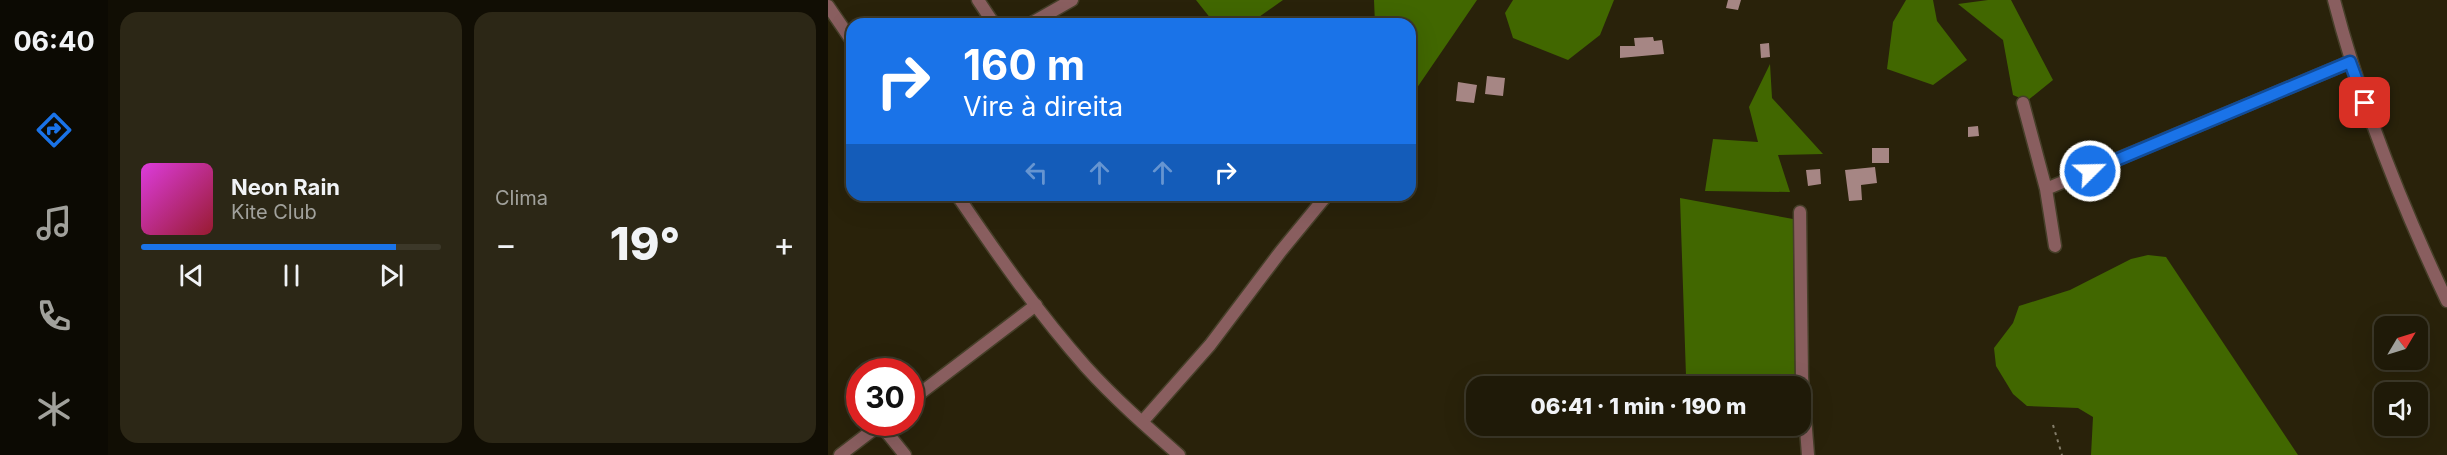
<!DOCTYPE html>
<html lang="pt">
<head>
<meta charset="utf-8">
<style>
  :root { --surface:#1f1a08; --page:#2c2716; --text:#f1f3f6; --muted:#a1a19c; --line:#3c3829; --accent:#1a73e8 }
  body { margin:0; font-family:Inter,sans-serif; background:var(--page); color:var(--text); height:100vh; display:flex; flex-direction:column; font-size:22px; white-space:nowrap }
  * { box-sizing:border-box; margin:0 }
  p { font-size:20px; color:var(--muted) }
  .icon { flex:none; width:33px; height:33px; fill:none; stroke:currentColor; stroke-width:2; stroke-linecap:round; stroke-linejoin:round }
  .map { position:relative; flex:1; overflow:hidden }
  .panel { display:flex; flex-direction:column; gap:12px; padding:12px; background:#110e04; width:720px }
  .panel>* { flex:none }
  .banner { position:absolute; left:18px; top:18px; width:570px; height:183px; border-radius:18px; box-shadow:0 6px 24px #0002,0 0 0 2px var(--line); background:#1a73e8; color:#fff; overflow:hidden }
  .needle { width:39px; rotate:52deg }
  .tools { position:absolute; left:1546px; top:316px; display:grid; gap:12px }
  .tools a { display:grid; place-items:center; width:54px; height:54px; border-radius:12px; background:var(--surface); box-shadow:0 6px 24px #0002,0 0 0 2px var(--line); font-size:30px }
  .speed { position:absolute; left:18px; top:358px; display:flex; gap:12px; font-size:30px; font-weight:700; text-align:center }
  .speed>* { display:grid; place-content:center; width:78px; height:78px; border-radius:50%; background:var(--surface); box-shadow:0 6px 24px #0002,0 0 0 2px var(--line); line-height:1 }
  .speed .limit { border:9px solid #d22; background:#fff; color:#111 }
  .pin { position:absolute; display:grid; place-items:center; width:51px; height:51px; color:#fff; margin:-26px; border-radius:12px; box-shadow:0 3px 9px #0006 }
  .me { position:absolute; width:66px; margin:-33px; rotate:67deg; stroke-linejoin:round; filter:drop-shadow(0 0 4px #0008) }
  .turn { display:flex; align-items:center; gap:21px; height:126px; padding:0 18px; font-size:27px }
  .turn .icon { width:78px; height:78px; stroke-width:2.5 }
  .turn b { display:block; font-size:42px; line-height:51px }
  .lanes { display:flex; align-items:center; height:57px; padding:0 18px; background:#0003; justify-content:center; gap:30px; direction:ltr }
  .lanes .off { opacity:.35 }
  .big { font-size:45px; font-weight:800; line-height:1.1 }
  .panel .widget { flex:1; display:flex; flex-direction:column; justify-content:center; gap:9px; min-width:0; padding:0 21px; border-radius:18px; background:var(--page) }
  .song { display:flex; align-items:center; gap:18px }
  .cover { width:72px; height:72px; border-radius:9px; background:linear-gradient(135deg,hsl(300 70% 55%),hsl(350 70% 35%)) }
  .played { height:6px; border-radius:3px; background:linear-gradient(90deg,var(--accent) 85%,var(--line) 85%) }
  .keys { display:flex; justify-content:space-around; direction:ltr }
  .heat { display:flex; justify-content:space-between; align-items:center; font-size:33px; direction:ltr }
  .panel .tiles { flex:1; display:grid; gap:12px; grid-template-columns:repeat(2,1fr) }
  .trip { position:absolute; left:638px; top:376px; width:345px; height:60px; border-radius:18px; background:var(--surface); box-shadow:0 6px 24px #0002,0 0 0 2px var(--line); font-weight:800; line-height:60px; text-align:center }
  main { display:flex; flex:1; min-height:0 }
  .dock { display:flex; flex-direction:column; width:108px; justify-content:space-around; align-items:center; background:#0c0a03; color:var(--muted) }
  .dock .icon { width:42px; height:42px }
  .dock .active { color:var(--accent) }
  .dock b { font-size:27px; color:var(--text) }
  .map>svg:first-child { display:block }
  .forest { fill:#416700 }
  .building { fill:#a68684 }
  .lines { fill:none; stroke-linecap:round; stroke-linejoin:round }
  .minor-casing { stroke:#463f29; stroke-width:15 }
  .tertiary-casing { stroke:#463f29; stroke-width:15 }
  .path { stroke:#847e6b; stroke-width:2; stroke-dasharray:3 4.5; stroke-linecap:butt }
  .minor { stroke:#895e5f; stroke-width:12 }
  .tertiary { stroke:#895e5f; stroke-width:12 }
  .route-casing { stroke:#114b97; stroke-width:15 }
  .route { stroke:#1a73e8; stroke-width:10 }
</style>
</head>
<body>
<main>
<nav class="dock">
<b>06:40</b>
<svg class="icon active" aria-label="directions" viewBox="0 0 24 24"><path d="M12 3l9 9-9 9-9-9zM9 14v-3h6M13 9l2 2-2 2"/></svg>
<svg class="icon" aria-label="music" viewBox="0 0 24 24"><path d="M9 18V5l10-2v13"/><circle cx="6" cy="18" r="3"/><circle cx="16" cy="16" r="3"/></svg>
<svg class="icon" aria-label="phone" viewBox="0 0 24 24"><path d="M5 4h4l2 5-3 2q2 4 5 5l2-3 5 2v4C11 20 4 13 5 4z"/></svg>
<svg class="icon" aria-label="climate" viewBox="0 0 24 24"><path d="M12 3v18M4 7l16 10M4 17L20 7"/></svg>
</nav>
<section class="panel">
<div class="tiles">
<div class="widget">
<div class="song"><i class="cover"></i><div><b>Neon Rain</b><p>Kite Club</p></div></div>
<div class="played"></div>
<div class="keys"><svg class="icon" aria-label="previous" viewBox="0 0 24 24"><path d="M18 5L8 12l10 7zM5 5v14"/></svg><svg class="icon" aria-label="pause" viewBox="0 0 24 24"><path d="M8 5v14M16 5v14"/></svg><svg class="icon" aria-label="next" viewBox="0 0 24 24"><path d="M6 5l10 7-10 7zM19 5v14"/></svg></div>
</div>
<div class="widget"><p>Clima</p>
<div class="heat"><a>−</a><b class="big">19°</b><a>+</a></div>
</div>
</div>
</section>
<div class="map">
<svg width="1619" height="455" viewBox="0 0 1619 455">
  <rect width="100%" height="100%" fill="#29220a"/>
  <path class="forest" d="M368,0H455L421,24H387Z
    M546,0H649L582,98V24H547Z
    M685,0H786L772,35L740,60L685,38L677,13Z
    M1078,0H1105L1109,21L1139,60L1105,85L1059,69L1065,22Z
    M1160,0H1183L1225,80L1199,101L1185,95L1175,40L1130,4Z
    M942,64L944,98L995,154L950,155L962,192L877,191L885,139L930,142L921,107Z
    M852,198L965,219L967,387H896L858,376Z
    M1320,255L1338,257L1470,455H1263L1265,417L1250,408L1199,406L1185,394L1168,366L1166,348L1185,323L1191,306L1242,290L1303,259Z"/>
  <path class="building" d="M900,0H913L910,10L898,8Z
    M825,37L826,41L834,40L836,54L792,58V46H807L806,38Z
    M941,43L942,57L933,58L932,44Z
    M659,76L677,78L675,96L657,94Z
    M630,82L649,85L646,103L628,101Z
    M1150,126L1151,136L1140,137V127Z
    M1044,148H1061V163H1044Z
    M1047,167L1049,183L1033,185L1034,200L1021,201L1017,170Z
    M992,169L993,184L980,186L978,170Z"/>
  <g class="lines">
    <defs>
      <path id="minor" d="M150,0L166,24
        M1506,0C1533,104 1573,204 1619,301
        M202,24L244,0
        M1195,103L1218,189L1227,246
        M1218,189L1522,62
        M972,212L974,377L980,455
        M82,401L208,305
        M314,422L382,345L453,251L499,195
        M52,424L77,455
        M12,455L54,423"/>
      <path id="tertiary" d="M0,6L24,41
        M129,195C169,254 210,313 258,367C287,399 319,427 351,455"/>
    </defs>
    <use href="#minor" class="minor-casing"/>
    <use href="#tertiary" class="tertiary-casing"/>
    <path class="path" d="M1225,425L1234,455"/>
    <use href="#minor" class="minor"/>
    <use href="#tertiary" class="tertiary"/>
  </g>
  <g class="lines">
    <defs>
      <path id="route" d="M1262,171L1522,62L1537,103"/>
    </defs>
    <use href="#route" class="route-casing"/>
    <use href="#route" class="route"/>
  </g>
</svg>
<div class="tools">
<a><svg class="needle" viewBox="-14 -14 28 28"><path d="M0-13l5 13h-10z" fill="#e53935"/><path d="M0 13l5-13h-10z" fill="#a1a19c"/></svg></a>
<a><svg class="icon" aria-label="sound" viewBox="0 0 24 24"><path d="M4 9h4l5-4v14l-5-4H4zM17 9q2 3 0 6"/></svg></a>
</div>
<div class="speed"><div class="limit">30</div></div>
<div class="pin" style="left:1537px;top:103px;background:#d93025"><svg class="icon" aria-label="arrive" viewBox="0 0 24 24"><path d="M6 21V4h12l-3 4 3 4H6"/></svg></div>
<svg class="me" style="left:1262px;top:171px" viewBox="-20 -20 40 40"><circle r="17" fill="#1a73e8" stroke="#fff" stroke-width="3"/><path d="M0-11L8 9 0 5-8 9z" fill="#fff"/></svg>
<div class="trip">06:41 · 1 min · 190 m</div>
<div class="banner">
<div class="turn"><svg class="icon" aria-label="right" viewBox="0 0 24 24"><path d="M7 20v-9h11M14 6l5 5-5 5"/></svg><div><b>160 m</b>Vire à direita</div></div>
<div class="lanes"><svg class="icon off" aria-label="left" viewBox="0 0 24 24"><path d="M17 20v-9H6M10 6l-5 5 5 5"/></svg><svg class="icon off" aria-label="ahead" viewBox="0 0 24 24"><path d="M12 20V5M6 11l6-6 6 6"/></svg><svg class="icon off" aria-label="ahead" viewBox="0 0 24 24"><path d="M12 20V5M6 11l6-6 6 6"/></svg><svg class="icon" aria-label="right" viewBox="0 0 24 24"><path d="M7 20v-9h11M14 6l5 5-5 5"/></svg></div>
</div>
</div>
</main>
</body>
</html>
